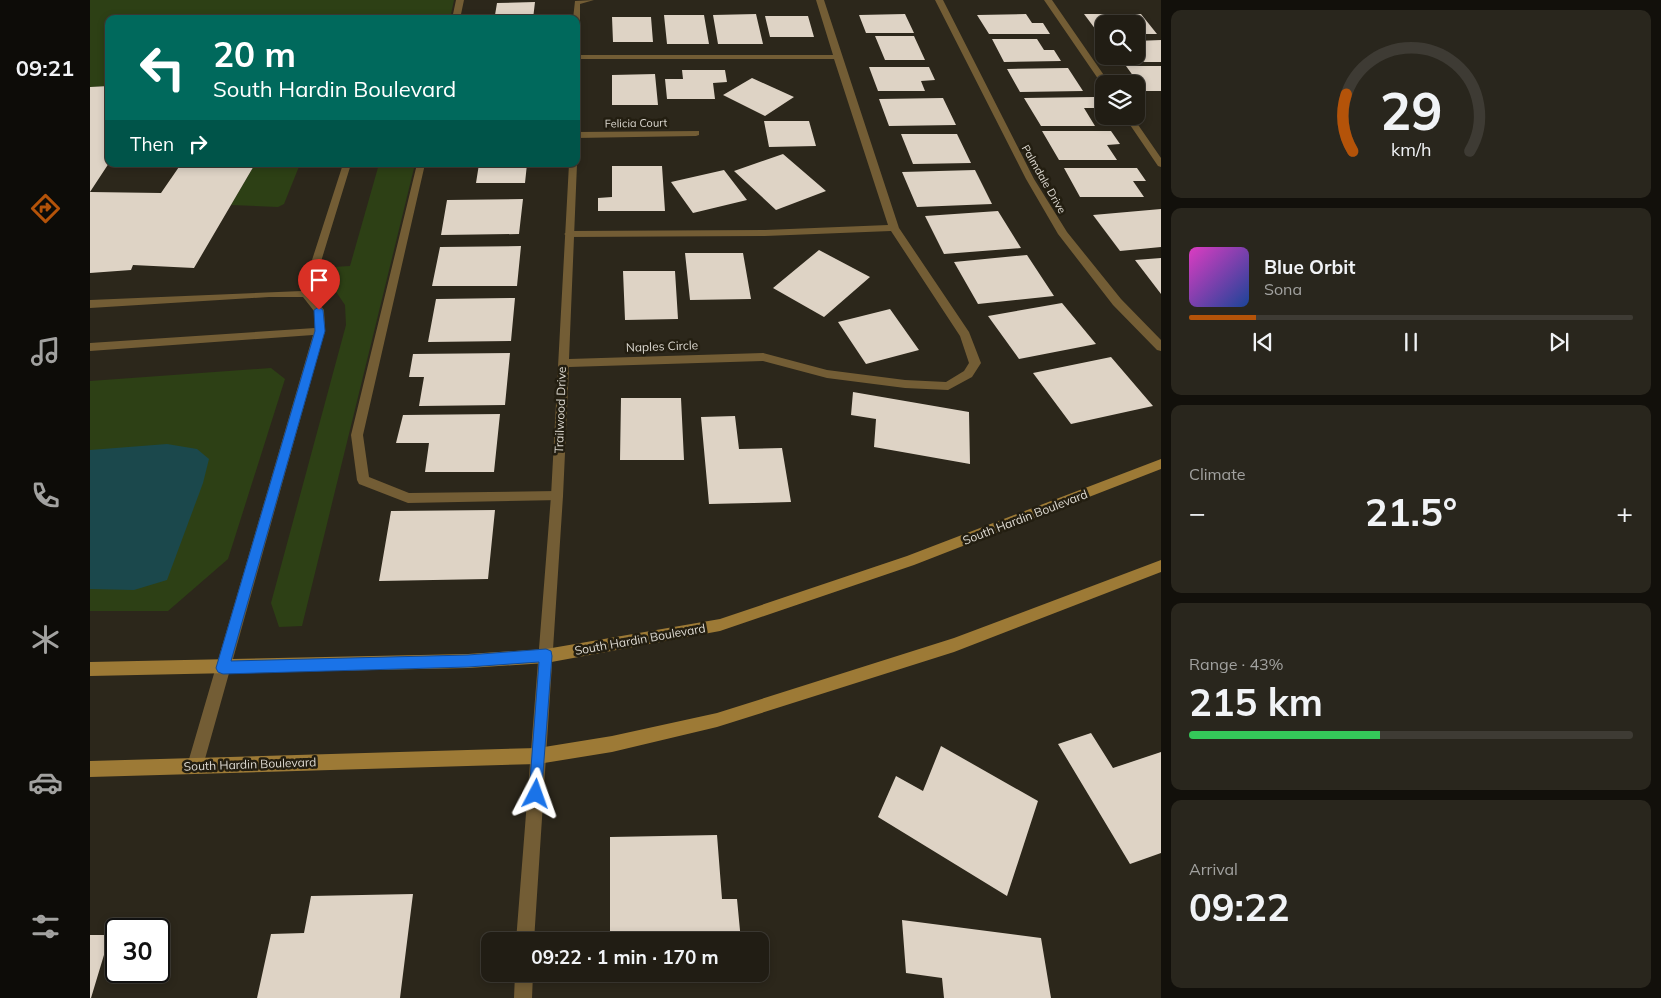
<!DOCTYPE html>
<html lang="en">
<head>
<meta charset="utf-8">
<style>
  :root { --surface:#211d14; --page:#29261d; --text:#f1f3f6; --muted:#a2a2a0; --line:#3e3b34; --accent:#b45309 }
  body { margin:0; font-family:Mulish,sans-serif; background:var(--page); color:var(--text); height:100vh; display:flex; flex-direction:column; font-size:19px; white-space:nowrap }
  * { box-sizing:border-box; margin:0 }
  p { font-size:16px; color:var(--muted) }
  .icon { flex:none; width:28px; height:28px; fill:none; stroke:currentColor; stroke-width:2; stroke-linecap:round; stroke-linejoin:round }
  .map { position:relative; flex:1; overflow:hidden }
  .details { display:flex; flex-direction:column; gap:10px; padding:10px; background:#12100b; width:500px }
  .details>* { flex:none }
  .banner { position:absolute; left:15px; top:15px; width:475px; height:152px; border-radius:10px; box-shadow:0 2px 8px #0003,0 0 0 1px var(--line); background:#00695c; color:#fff; overflow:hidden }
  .tools { position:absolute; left:1005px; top:15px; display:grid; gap:10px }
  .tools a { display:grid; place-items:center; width:50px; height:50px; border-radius:10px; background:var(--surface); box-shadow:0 2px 8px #0003,0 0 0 1px var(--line); font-size:25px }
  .speed { position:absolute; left:15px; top:918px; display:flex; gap:10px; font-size:25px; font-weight:700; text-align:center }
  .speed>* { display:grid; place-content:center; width:65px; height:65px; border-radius:50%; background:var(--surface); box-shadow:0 2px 8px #0003,0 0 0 1px var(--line); line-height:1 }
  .speed .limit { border:2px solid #111; border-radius:8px; background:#fff; color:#111 }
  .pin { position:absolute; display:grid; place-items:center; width:42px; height:42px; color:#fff; margin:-51px -21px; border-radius:50% 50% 50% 0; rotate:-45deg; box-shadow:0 0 5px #0007 }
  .pin .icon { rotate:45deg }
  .me { position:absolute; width:55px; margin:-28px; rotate:4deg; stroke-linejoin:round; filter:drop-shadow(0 0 4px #0008) }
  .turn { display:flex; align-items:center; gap:18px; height:105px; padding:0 25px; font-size:22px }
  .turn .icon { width:65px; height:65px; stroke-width:2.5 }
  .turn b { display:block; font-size:35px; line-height:42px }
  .then { display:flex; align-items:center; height:48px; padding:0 25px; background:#0003; gap:10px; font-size:19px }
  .big { font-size:38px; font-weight:700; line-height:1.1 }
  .details .widget { flex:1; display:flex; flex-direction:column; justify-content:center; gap:8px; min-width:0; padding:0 18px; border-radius:10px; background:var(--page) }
  .details .dial { align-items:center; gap:0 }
  .dial svg { height:130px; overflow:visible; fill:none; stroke:var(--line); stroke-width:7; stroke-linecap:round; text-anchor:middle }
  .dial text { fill:var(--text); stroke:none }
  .song { display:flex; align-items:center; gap:15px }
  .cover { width:60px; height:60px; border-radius:8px; background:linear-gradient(135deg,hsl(310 70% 55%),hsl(220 70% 35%)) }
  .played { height:5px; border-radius:2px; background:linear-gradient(90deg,var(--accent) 15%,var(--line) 15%) }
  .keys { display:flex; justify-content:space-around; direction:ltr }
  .heat { display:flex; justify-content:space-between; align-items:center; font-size:28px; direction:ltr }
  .charge { height:8px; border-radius:4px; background:linear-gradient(90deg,#34c759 43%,var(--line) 0) }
  .trip { position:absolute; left:391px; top:932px; width:288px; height:50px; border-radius:10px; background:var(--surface); box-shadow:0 2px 8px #0003,0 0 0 1px var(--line); font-weight:700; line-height:50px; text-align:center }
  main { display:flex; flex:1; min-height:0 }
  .dock { display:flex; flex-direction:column; width:90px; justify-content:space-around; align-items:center; background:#0d0c08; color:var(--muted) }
  .dock .icon { width:35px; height:35px }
  .dock .selected { color:var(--accent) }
  .dock b { font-size:22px; color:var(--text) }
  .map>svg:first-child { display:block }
  .green { fill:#2d4015 }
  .water { fill:#1b484c }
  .building { fill:#ded3c5 }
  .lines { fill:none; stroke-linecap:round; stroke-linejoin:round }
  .lane { fill:#735d35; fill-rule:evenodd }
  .street { fill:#735d35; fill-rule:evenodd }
  .secondary { fill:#9d7a36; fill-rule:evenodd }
  .route { fill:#1a73e8; stroke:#114b97 }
  .labels { text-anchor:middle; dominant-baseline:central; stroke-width:5; stroke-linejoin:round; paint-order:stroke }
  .far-street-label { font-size:11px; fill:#dedad2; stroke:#231e11 }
  .street-label { font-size:12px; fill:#dedad2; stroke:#231e11 }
</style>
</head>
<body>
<main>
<nav class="dock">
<b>09:21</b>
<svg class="icon selected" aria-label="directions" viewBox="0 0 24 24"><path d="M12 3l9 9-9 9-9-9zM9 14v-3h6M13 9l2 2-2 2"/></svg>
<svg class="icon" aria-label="music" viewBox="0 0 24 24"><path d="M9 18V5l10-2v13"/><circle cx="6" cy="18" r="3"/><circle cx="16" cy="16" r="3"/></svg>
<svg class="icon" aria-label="phone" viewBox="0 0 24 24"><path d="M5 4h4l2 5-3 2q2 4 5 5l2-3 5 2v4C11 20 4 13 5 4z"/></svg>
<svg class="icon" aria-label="climate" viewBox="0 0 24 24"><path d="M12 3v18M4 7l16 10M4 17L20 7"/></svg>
<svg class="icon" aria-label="car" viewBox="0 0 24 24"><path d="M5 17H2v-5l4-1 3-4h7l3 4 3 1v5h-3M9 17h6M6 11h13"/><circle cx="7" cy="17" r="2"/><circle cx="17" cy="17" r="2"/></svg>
<svg class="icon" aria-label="filters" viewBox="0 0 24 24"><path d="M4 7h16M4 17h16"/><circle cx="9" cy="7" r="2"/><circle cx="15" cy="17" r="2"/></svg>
</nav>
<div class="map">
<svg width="1071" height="998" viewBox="0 0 1071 998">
  <rect width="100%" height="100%" fill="#2c271b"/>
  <path class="green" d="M0,0H364L360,19H19V86L0,87Z
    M165,164H210L194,204L188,207L141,205Z
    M289,164H325L212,626L189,627L181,603L256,325L255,305L238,280L243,267L260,266Z
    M181,368L195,379L138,559L78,611H0V381Z"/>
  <path class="water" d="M77,444L107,449L119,459L113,483L77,580L44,590L0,589V450Z"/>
  <path class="building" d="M445,2L443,19H393L394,15H405L407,3Z
    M666,14L673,44H628L623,15Z
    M815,14L824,33H776L769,15Z
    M936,14L942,23H953L960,34H899L887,15Z
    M994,14H1051L1067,34H1046V24H1014V34H1009Z
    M574,15H614L619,44H577Z
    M675,16H718L724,37H680Z
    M522,17H561L563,42H523Z
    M785,36H824L835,60H795Z
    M902,39H947L954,50H964L971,61L914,62Z
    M1071,40V62H1030L1026,56H1046V41Z
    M1036,66H1071V91H1054Z
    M779,67H839L845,80L831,81L835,91H788Z
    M978,68L993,91L930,92L917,69Z
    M592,70H635L637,82L623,83L625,99H577L575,79H593Z
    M565,74L568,105H522V75Z
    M662,78L704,97L675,116L633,95Z
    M19,86V163L0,192L71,193L91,164H165L104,268L43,265L41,270L0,273V87Z
    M1004,97L1011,108H994L1005,126H951L934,98Z
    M853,98L866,125L799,126L789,99Z
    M674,121H719L726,146L679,147Z
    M952,131H1021L1030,144L1017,145L1027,160H969Z
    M811,134H867L881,163L823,164Z
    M693,154L736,191L686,210L644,171Z
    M389,164H437L435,183H386Z
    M522,166H572L575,211H508V198L522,197Z
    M974,168H1047L1056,181H1043L1054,197H990Z
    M634,170L657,200L603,213L581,182Z
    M885,170L902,204L827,207L812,172Z
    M433,199L429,234L351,235L357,200Z
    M1071,209V247L1030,251L1003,215Z
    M908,211L931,248L854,254L835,216Z
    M431,246L427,286H342L350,247Z
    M729,250L780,277L734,317L683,288Z
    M595,253H653L661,299L600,300Z
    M937,255L964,296L888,304L864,262Z
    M1071,258V294L1045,260Z
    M533,271H585L588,319L535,320Z
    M425,298L421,341L338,342L346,299Z
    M972,303L1006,344L929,359L898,316Z
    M800,309L829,350L776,364L748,322Z
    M420,353L415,405L329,406L334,377H319L323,354Z
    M1021,357L1063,406L981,424L943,373Z
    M763,392L879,412L880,464L784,447L786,419L761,415Z
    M531,398H591L594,460H530Z
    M410,414L404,472H335L339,443H306L313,415Z
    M645,416L649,449L692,448L701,502L619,504L611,417Z
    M405,510L398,579L289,581L301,511Z
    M1001,733L1023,768L1071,752V853L1040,864L968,744Z
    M851,746L948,801L917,896L788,817L806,776L833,791Z
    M627,835L632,899H647L651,941H520V837Z
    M323,894L310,998H167L181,934L214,933L221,896Z
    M812,920L951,938L961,998H854L852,978L816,973Z
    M0,935H20L1,998H0Z"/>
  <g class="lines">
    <path class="lane" d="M366,0H374L370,19H362Z
      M726,0H734L809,228L879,332L891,363L882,377L858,390L815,388L737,378L669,360L668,357L673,353L737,370L815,380L856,382L874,371L879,363L870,336L801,231L675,236L479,237L474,234L479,231L675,230L798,225L744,59H486V55H743Z
      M954,0H962L1020,84H1014L1013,86Z
      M1034,116H1042L1071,158V167L1068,166Z
      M253,164H261L221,294L234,310L235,331L113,766L110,771L105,774L100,771L97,766L223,335L0,351V343L225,328L224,311L213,297H179L0,308V300L212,291Z
      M327,164H335L273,435L279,477L319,493L467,491L471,492L473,496L471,500L318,503L269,484L267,480L261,435Z"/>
    <path class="street" d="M504,0L490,4V21L486,23V19H483L485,1Z
      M845,0H853L944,179L977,232L1031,299L1071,340V351L1067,350L1023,305L968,234L936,179Z
      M609,131V135L606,136L486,138V132Z
      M486,162L487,164L479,359L673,353L678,357L673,361L479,367L473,496L444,941H426L461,496L479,164Z
      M425,974H443L442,998H424Z"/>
    <path class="secondary" d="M1071,459V469L824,565L630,631L456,663L378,668L0,676V662L378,654L456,649L630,619L817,556Z
      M1071,560V572L864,652L627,727L522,752L448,764L0,777V761L448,748L522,736L627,713L864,638Z"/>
  </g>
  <path class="route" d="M229,307L233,310L235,331L141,661L378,655L456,649L461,651L462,656L451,799L446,802L441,799L439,794L449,662L378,667L133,674L128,672L126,668L225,331L224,310Z"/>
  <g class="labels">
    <g class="far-street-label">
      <text transform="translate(546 123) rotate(-1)">Felicia Court</text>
      <text transform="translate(954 179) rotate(60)">Palmdale Drive</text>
    </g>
    <g class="street-label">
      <text transform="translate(572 346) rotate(-2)">Naples Circle</text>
      <text transform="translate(470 410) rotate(-88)">Trailwood Drive</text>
      <text transform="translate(935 517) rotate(-21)">South Hardin Boulevard</text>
      <text transform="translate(550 639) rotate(-10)">South Hardin Boulevard</text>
      <text transform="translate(160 764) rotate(-2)">South Hardin Boulevard</text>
    </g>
  </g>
</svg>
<div class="tools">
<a><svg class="icon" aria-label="search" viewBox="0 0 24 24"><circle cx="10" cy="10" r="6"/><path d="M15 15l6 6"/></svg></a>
<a><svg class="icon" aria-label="layers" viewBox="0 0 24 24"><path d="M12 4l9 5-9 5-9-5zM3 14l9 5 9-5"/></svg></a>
</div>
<div class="speed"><div class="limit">30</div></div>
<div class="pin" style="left:229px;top:310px;background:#d93025"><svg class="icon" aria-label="arrive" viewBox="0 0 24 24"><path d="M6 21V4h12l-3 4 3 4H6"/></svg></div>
<svg class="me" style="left:446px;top:794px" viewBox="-20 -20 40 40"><path d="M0-17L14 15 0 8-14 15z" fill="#1a73e8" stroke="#fff" stroke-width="4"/></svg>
<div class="trip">09:22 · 1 min · 170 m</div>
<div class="banner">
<div class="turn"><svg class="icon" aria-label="left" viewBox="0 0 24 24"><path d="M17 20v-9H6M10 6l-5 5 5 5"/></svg><div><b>20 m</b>South Hardin Boulevard</div></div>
<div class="then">Then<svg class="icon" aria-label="right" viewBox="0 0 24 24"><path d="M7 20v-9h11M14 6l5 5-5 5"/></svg></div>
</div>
</div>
<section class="details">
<div class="widget dial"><svg viewBox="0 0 100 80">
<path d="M14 69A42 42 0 1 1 86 69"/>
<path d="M14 69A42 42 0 0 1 10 34" stroke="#b45309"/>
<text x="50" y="56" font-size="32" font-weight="700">29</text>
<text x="50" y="72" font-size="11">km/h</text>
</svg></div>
<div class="widget">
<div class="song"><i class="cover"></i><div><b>Blue Orbit</b><p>Sona</p></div></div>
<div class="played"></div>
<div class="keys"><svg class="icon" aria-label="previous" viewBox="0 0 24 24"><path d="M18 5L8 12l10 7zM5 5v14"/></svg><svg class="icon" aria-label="pause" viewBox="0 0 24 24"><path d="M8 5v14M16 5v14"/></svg><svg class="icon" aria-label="next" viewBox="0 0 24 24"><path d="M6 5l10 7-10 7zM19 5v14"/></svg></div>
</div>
<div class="widget"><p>Climate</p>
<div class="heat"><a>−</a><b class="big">21.5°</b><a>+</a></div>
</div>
<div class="widget"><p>Range · 43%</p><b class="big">215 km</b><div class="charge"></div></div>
<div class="widget"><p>Arrival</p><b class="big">09:22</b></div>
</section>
</main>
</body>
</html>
